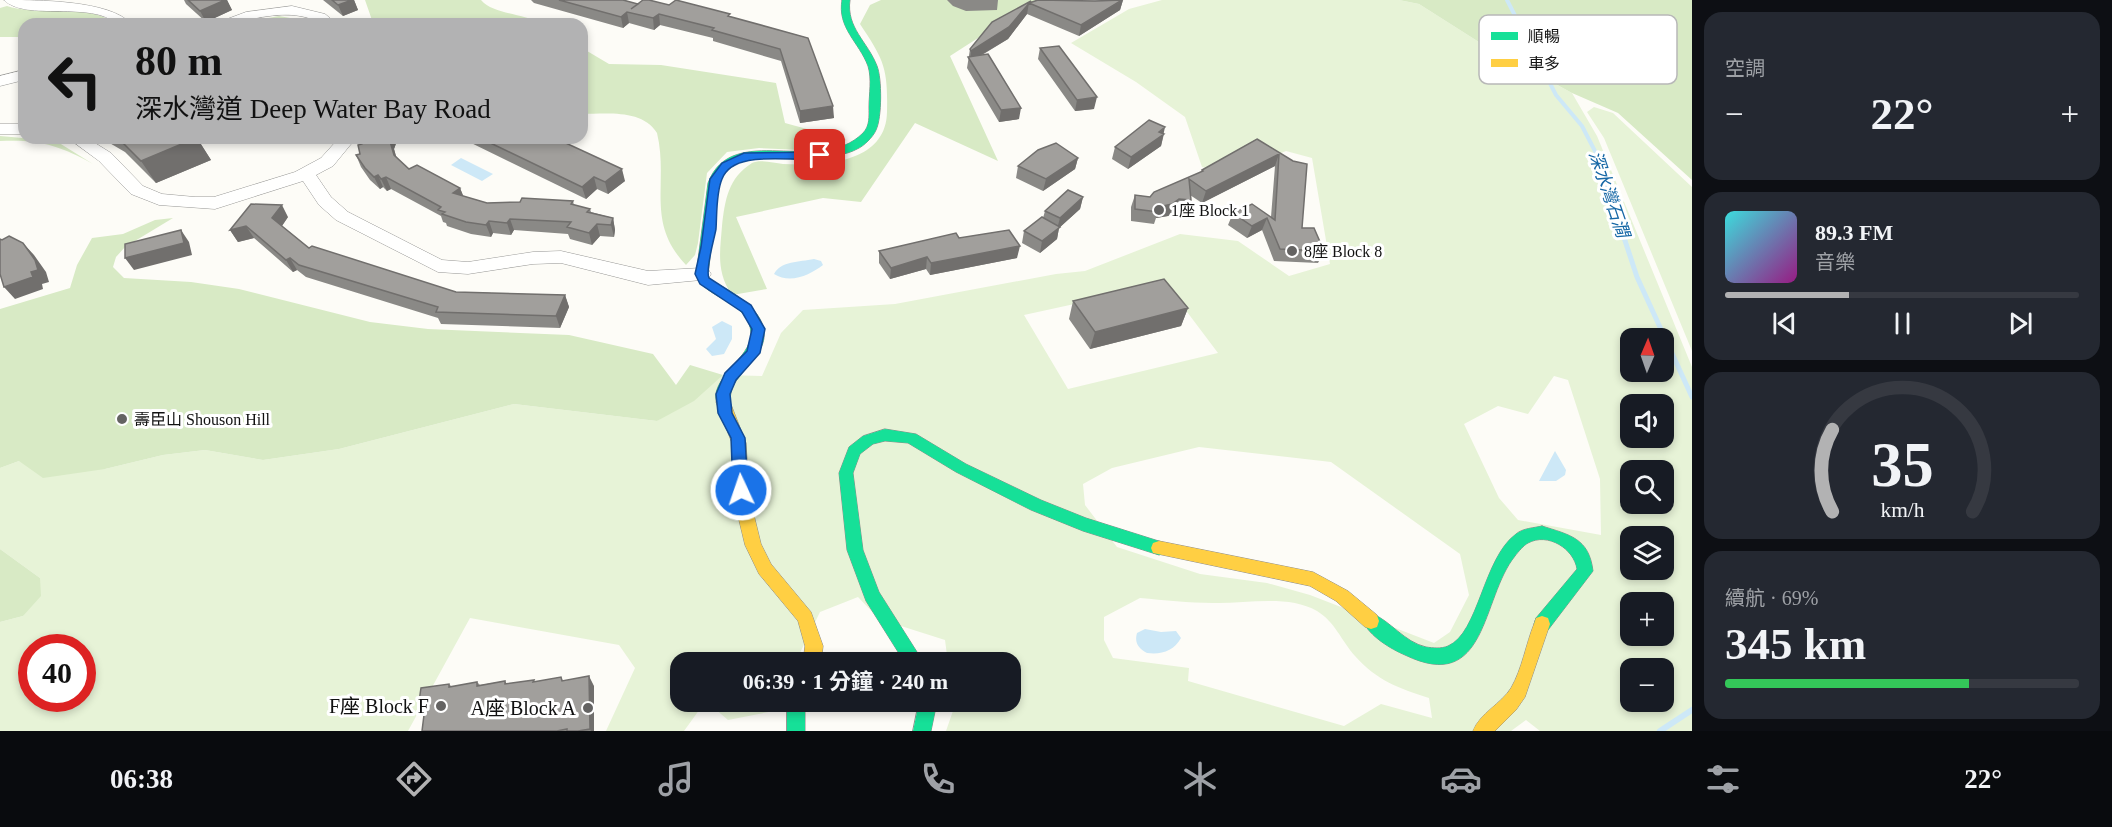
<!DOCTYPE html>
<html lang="zh-TW">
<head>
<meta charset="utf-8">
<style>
  :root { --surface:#171b24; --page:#242831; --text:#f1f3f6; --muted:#9ea1a6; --line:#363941; --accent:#b2b2b3 }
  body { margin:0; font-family:"Times New Roman","Noto Sans TC",serif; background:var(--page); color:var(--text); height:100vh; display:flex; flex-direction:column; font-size:22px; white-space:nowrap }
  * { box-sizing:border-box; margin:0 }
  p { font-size:20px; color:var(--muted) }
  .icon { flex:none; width:33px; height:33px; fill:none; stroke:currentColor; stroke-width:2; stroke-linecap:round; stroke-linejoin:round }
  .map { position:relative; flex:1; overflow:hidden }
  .drawer { display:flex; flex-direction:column; gap:12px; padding:12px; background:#0d0f14; width:420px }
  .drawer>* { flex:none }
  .hud { position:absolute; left:18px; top:18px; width:570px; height:126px; border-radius:18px; box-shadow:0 3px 9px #0003; background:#b2b2b3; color:#111; overflow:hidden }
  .needle { width:39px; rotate:2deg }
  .tools { position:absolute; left:1620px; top:328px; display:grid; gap:12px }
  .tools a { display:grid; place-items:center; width:54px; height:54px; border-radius:12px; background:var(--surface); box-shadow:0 3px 9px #0003; font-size:30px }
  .speed { position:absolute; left:18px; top:634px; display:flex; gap:12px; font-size:30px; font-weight:700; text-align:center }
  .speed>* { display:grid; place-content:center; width:78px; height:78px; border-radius:50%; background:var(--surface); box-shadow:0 3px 9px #0003; line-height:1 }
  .speed .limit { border:9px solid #d22; background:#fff; color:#111 }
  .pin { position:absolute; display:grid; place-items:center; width:51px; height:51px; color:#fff; margin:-26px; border-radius:12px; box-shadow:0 3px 9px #0006 }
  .me { position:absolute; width:66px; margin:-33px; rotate:357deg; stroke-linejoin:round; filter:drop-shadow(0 0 4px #0008) }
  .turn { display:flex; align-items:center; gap:21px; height:126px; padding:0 18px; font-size:27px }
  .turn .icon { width:78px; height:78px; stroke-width:2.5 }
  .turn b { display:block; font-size:42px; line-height:51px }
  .big { font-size:45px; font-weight:700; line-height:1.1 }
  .drawer .widget { flex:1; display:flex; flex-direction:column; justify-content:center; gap:9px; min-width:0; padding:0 21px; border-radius:18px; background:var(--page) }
  .drawer .dial { align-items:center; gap:0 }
  .dial svg { height:156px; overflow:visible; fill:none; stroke:var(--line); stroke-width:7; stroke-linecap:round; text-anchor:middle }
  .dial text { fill:var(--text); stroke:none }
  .song { display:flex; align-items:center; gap:18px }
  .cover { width:72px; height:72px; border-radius:9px; background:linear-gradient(135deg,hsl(180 70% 55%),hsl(310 70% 35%)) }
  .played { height:6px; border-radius:3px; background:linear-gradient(90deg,var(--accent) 35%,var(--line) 35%) }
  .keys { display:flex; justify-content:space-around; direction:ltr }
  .heat { display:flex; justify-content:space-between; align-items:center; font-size:33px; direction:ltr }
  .charge { height:9px; border-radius:4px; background:linear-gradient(90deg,#34c759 69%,var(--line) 0) }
  .trip { position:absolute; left:670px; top:652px; width:351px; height:60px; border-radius:18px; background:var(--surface); box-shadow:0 3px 9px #0003; font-weight:700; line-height:60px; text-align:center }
  .menu { display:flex; height:96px; justify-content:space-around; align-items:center; background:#090b0e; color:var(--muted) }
  .menu .icon { width:42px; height:42px }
  .menu .on { color:var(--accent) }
  .menu b { font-size:27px; color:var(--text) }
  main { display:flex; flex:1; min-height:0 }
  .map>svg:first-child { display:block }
  .green { fill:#e7f3d7; fill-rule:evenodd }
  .forest { fill:#d8eac5 }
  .water { fill:#cde8f7 }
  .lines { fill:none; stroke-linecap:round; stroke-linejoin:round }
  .stream-far2 { stroke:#cde8f7; stroke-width:4 }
  .stream-far1 { stroke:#cde8f7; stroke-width:5 }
  .stream { stroke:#cde8f7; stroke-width:6 }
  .street-casing { stroke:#979795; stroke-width:1 }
  .fast-casing { stroke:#8e8d8b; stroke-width:1 }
  .slow-casing { stroke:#8e8d8b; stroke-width:1 }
  .street { fill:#fffffe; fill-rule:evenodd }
  .fast { fill:#16e098; fill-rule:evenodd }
  .slow { fill:#ffcf43; fill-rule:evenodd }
  .wall { fill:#8a8986 }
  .shaded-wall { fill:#716f6d }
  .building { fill:#a19f9c; stroke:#716f6d; stroke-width:1.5 }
  .route { fill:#1a73e8; stroke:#114b97; stroke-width:1.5 }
  .poi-dot { fill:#646362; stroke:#fff; stroke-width:2 }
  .labels { text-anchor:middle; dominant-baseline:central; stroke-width:6; stroke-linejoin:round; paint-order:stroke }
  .poi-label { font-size:16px; fill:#111; stroke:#fff; text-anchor:start }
  .water-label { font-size:18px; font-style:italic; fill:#1768a6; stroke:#fff }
  .near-poi-label { font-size:20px; fill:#111; stroke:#fff; text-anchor:end }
  .key { fill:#fff; stroke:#b8b8b8; stroke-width:1.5 }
  .key-label { font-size:16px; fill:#111 }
</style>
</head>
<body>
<main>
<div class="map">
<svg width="1692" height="731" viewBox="0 0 1692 731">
  <rect width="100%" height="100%" fill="#fdfcf7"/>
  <path class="green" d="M1162,0H1399L1419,4L1482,44L1572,93L1597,136L1692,367V731H1540L1526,720L1511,731H946L954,708L953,702H1011V663H948L945,640L879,619L858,597L820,612L795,663H681V702H705L684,731H606L635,668L619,645L470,618L408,731H0V622L23,616L40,578L0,549V468L19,461L105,469L163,455L205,450L263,460L339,449L514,404L657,421L723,375L762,376L781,333L803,310L895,304L1056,274L1085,271L1180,234L1238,241L1289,276L1330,264L1312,158L1286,151L1269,158L1210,169L1202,167L1185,117L1136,82L1071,43L1129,9ZM1166,284L1218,353L1068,389L1024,315ZM1630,339H1664V372H1630ZM1554,376L1568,380L1600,479L1601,535L1518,520L1499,498L1464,424L1498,406L1528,414ZM1630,405H1664V438H1630ZM1199,447L1331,462L1460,554L1469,595L1450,632L1434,643L1310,595L1267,583L1200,574L1117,547L1085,505L1083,484L1112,468ZM1630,471H1664V504H1630ZM1630,537H1664V570H1630ZM1140,598C1164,600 1189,603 1213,603C1245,604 1288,594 1317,611C1335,622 1341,640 1355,656C1376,680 1400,689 1429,698L1432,718L1381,704L1344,726L1188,681L1189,668L1113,658L1104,640V617ZM1630,603H1664V636H1630ZM32,648H82V699H32ZM1630,669H1664V702H1630Z
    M1594,107L1613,113L1692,187V351L1604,138L1587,112Z
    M707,702H790L789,708L728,720Z"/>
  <path class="forest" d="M365,0H481C494,15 524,13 542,24H370L373,23Z
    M881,0H1048L1034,2L950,56L998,161L915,123L861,202L823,198L736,217L767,289L732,295C716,272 720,252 722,226C725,200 728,178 752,163C760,159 774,163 783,164C822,166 886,164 887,112C888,68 884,60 860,24L870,5Z
    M1399,0H1692V180L1618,113L1572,93L1482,44L1419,4Z
    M7,6C41,17 85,1 116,24H24V37H0V8Z
    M279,16L307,21L237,24Z
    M582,48L609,64L661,65L776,83L785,123L847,140L801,150L759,148L727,152L707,173L698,243L695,255L686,265C645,222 669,183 657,133C642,109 607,114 582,114Z
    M0,136L56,141L93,164C60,145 37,139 0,141Z
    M173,218L125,247L116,257L113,267L124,278L191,282L239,289L370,322L428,329L569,335L653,354L676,385L690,365L723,375L694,401L657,421L514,404L339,449L263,460L205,450L163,455L105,469L43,478L19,461L0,468V309L70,288L77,265L92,238L123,234L155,220Z
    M0,549L40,578L41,596L23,616L0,622Z"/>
  <path class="water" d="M461,158L493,174L482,181L451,165Z
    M814,259L821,261L823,265C811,274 791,285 774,274C781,261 799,262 814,259Z
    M722,321L732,326V339L724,354L712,356L706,349L716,339L712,327Z
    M1555,451L1566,470L1565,475L1556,481H1539Z
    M1145,629L1161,632L1176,631L1181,638C1174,651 1161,655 1147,653C1139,649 1134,643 1137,633Z"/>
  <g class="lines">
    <path class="stream-far2" d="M1507,0L1556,95L1582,126L1597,155L1608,188"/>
    <path class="stream-far1" d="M1607,186L1637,277L1692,397"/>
    <path class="stream" d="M1660,731L1692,710"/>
    <defs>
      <path id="street" d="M4,0C36,0 111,0 131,24H116C93,0 25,22 4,0Z
        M292,6L325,14L337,24C321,24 309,16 292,15C265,13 241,24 214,24L246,12Z
        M24,70V80L0,86V76Z
        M0,124H24V134H0Z
        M68,138H87L111,153L143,186L162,194L195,197H214L295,172L321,158L339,138H356L333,166L316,175L331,197L348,212L442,260L468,262L533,252L561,251L648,271L701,268L708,269L711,274L708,279L701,280L648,285L561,263L533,264L468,274L438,272L336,220L319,205L303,181L215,209L159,205L131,194L99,161Z"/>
      <path id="fast" d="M842,0H850C846,28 868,42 877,66C882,78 882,118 876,130C873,137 864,146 857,149C817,171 730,134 718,189L708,275L709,279C734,293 778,316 760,350C753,363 741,372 734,384C730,391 731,399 728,406H718C705,380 752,359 751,333C749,300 704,299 696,275L708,183C732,120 819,177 863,133C870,126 869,116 869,107C869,94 872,79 868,66C859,42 837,28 842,0Z
        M885,429L916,434L966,464L1041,500L1086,518L1165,543L1167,548L1165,553L1159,555L1083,531L1031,510L956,472L908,443L885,441L873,444L860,454L853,473L863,550L879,592L924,663H905L866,601L847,550L839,473L849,447L863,436Z
        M1542,526C1570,535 1589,538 1593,571L1548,630L1542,632L1536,630L1534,624L1536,618L1577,569C1574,549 1548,532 1528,543C1524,545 1518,552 1515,556C1481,598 1488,695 1405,655C1391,649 1369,636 1363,621L1365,615L1371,613C1391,621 1404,642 1426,647C1433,648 1441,649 1448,646C1479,633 1483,558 1516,534C1523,528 1534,528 1542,526Z
        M787,702H805V731H787Z
        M919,702H937L931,731H913Z"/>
      <path id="slow" d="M723,397L728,398L730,402L746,443L749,495L761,544L771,564L811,612L823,646L821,663H803L805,646L798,621L759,574L745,545L733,495L732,443L716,402L718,398Z
        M1159,541L1313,572L1348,591L1377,615L1379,621L1377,627L1371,629L1365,627L1336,601L1310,586L1153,553L1151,548L1153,543Z
        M1542,616L1548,618L1550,624L1525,697L1516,710L1495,731H1473C1480,713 1501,704 1511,688C1522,669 1526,644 1534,624L1536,618Z"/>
    </defs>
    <use href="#street" class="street-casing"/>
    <use href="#fast" class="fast-casing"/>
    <use href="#slow" class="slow-casing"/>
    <use href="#street" class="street"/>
    <use href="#fast" class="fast"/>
    <use href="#slow" class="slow"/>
  </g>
  <path class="wall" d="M184,0H227L232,10L206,22L186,4Z
    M323,0H354L358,10L343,16Z
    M531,0H623L638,4L669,5L731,17L808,38L834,118L800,123L781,61L713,41V38L660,25L654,30L629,23L623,28L534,3Z
    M947,0H998L997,10L966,11L953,6Z
    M1123,0L1120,10L1079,36L1027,14L1008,39L982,55L1019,119L999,122L967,68L970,49L1031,1L1030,2Z
    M1040,48L1094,109L1075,111L1038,59Z
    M1163,134H1164L1161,146L1128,169L1112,159L1115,147Z
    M101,138H197L211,160L156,183L125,152Z
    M363,138H398L394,149L396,157L409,169L460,188L463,196L487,203L573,201L574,205L590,209L591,212L613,218L615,230L614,237L600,236L592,245L570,239L568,234L514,230L511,235L493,233L491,237L471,234L447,226L446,223L443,222L441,216L391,189L387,191L383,187L380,189L370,180L361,167L356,155L360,154Z
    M461,138H555L625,181L608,194L597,189L586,199Z
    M1257,139L1293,161L1302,228L1324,251L1318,263L1274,261L1262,230L1247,238L1228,225L1233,213L1271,217L1275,166L1202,203L1190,195L1191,200L1187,212L1175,211L1168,216L1156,218L1154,224L1131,221V207L1135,195L1150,197L1201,172L1202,170Z
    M1078,158L1075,169L1043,191L1016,178L1018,166Z
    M1083,197L1080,209L1059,228L1057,239L1040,253L1022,243L1024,231L1043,218L1045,211Z
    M288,217L282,226L309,248L456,292L565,295L569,307L560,328L441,324L438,318L306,277L297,270L293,272L254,238L238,242L230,230Z
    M959,238L1017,258L930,275L926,269L890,279L879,263V251Z
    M1073,301L1188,308L1181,326L1090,349L1069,319Z
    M561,677L563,681L594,686V731H422L449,684L452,687L477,682L480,685L505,681L507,684L534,680L535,682Z"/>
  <path class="shaded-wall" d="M225,0H227L232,10L206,22L200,11Z
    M352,0H354L358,10L343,16L338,5Z
    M1123,0L1120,10L1079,36L1081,25Z
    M1029,3L1027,14L1008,39L971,61L970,60L971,51Z
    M627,12L629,23L623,28L621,17Z
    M659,14L660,25L654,30L653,18Z
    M1097,97L1094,109L1075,111L1077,100Z
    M833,106L834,118L800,123V111Z
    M1021,108L1019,119L999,122L1001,110Z
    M1165,127L1161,146L1128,169L1131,157Z
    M196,138H197L211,160L156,183L141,161Z
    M389,138H398L394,149L399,166L394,155Z
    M1279,154L1275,166L1202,203L1206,191Z
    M1078,158L1075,169L1043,191L1046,179Z
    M622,169L625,181L608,194L605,182Z
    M378,175L383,187L380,189L374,177Z
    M386,177L391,189L387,191L381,179Z
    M594,177L597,189L586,199L582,187Z
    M460,188L465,200L453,193Z
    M1083,197L1080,209L1059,228L1057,239L1040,253L1042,241L1057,229L1060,218Z
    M1179,199L1175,211L1168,216L1156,218L1158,212V207Z
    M282,205L288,217L279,230L272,218Z
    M613,218L615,230L614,237L611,225Z
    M1267,218L1262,230L1247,238L1252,226Z
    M510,219L514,230L511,235L507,223Z
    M489,221L493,233L491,237L486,225Z
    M597,224L600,236L592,245L589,233Z
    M246,226L254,238L238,242L230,230Z
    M181,230L189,242L192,255L134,270L125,258Z
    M23,243L34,255L46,272L49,282L42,284L43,289L15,299L4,287Z
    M1020,246L1017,258L930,275L931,263Z
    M927,257L926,269L890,279L891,268Z
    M290,258L297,270L293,272L286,260Z
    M565,295L569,307L560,328L556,316Z
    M1188,308L1181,326L1090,349L1095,332Z
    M589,676L594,686V731H591L590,729Z
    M425,707L426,717L418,708Z"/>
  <path class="building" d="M188,0H225L200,11Z
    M332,0H352L338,5Z
    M559,0H623L638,4L631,9L643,0H649L669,5L676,0L730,14L728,16L808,38L833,106L800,111L780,49L712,30L714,28L659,14L653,18L627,12L621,17Z
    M1038,0L1095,1L1122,0L1081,25L1029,3Z
    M1031,1L1009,27L971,51L970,49L992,22Z
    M301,20V24H286L287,21Z
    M1059,46L1097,97L1077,100L1040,48Z
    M988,54L1021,108L1001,110L968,57Z
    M1149,120L1165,127L1159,132L1164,134L1131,157L1115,147Z
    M118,138H196L141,161Z
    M363,138H389L394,155L409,169L417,165L460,188L453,193L487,203L520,202L522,198L573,201L571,204L590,209L587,212L613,218L611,225L597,224L589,233L567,227L571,222L510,219L507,223L489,221L486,225L466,222L442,214L445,212L438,210L441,207L386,177L381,179L378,175L374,177L365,168L356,155L360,154L358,145L362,144Z
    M480,138H555L622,169L605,182L594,177L582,187Z
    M1257,139L1293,161L1307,164L1302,228H1314L1324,251L1280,249L1267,218L1252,226L1233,213L1252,204L1275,220L1279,154L1206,191L1189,179L1191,200L1179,199L1172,204L1158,207V212L1135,209V195L1150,197L1154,192L1203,171L1202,170Z
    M1056,143L1078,158L1046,179L1018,166L1038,150Z
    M1068,190L1083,197L1060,218L1045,211Z
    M251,204L282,205L272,218L309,248L312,246L456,292L565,295L556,316L436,312L438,307L299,265L290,258L286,260L246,226L230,230Z
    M1042,217L1060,227L1042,241L1024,231Z
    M181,230L184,243L125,258V244Z
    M1009,230L1020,246L931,263L927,257L891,268L879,251L956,233L959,238Z
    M9,236L23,243L35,260L38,270L31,272L33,277L4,287L0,274V239L2,240Z
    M1164,279L1188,308L1095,332L1073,301Z
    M589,676L590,729L578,731H567V729L557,731H422L425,707L418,708L421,688L449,684V687L477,682V686L505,681V684L534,680L533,682L561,677L562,681Z"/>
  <path class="route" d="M820,152L824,153V158C797,164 734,147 722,179C716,193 717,214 716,229C714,240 705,270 709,278L751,305L765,329L760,353L736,380L730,394L732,413L745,438L748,490L741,496L733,490L731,438L718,413L716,394L725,373L747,351L752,329L742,312L700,284L695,274L701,247L710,179L722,163L744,153Z"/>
  <g class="poi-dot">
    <circle cx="1159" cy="210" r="6"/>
    <circle cx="1292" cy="251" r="6"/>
    <circle cx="122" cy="419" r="6"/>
    <circle cx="441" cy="706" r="6"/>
    <circle cx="588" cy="708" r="6"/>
  </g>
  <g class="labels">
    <g class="poi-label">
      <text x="1171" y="210">1座 Block 1</text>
      <text x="1304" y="251">8座 Block 8</text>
      <text x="134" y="419">壽臣山 Shouson Hill</text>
    </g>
    <g class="water-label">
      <text transform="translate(1609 194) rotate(71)">深水灣石澗</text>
    </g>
    <g class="near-poi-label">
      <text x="429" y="706">F座 Block F</text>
      <text x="576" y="708">A座 Block A</text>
    </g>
  </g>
  <rect x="1479" y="15" width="198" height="69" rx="9" class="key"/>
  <rect x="1491" y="32" width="27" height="8" fill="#16e098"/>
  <rect x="1491" y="59" width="27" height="8" fill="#ffcf43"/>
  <g class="key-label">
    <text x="1528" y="42">順暢</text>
    <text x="1528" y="69">車多</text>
  </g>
</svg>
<div class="tools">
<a><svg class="needle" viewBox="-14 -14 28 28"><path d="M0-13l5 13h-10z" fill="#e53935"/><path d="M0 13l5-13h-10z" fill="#9ea1a6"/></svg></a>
<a><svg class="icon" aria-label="sound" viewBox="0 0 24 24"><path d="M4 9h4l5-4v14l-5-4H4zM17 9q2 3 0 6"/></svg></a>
<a><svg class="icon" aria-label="search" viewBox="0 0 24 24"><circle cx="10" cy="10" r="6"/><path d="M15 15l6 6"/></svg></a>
<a><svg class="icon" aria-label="layers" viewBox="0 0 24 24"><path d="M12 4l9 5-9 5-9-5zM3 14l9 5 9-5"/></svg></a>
<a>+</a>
<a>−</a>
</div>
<div class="speed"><div class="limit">40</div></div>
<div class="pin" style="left:820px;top:155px;background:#d93025"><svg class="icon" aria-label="arrive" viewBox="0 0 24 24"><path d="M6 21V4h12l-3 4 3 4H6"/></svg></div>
<svg class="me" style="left:741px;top:490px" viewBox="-20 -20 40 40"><circle r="17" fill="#1a73e8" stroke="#fff" stroke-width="3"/><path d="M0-11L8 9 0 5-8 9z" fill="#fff"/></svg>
<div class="trip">06:39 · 1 分鐘 · 240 m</div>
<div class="hud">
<div class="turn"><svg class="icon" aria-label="left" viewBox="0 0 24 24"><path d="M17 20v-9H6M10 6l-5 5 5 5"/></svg><div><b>80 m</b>深水灣道 Deep Water Bay Road</div></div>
</div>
</div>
<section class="drawer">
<div class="widget"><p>空調</p>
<div class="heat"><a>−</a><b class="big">22°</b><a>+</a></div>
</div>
<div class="widget">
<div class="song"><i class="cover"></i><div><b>89.3 FM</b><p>音樂</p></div></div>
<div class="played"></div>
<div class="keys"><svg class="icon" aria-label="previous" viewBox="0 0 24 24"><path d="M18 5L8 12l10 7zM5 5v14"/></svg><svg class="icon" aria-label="pause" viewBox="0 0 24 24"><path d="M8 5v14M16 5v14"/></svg><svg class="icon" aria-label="next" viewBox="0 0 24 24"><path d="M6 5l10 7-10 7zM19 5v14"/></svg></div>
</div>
<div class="widget dial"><svg viewBox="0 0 100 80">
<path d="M14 69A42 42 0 1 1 86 69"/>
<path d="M14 69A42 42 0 0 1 14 27" stroke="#b2b2b3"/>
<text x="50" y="56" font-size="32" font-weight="700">35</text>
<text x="50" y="72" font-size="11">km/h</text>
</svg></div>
<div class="widget"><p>續航 · 69%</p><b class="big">345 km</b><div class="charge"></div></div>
</section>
</main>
<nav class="menu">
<b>06:38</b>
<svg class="icon on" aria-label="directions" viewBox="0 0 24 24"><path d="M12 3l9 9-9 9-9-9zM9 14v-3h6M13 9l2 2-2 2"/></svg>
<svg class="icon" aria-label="music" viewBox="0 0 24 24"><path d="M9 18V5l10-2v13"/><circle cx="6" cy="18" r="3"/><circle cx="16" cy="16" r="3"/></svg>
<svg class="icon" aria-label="phone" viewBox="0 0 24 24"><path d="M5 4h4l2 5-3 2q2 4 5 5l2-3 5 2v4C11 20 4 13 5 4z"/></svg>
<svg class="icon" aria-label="climate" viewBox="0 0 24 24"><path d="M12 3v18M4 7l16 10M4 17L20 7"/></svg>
<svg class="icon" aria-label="car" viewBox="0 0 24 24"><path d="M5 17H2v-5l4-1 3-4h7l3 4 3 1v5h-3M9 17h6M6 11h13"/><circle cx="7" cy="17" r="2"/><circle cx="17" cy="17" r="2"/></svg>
<svg class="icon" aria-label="filters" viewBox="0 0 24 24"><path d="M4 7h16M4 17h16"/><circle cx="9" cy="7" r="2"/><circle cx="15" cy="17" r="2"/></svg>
<b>22°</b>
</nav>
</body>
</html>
